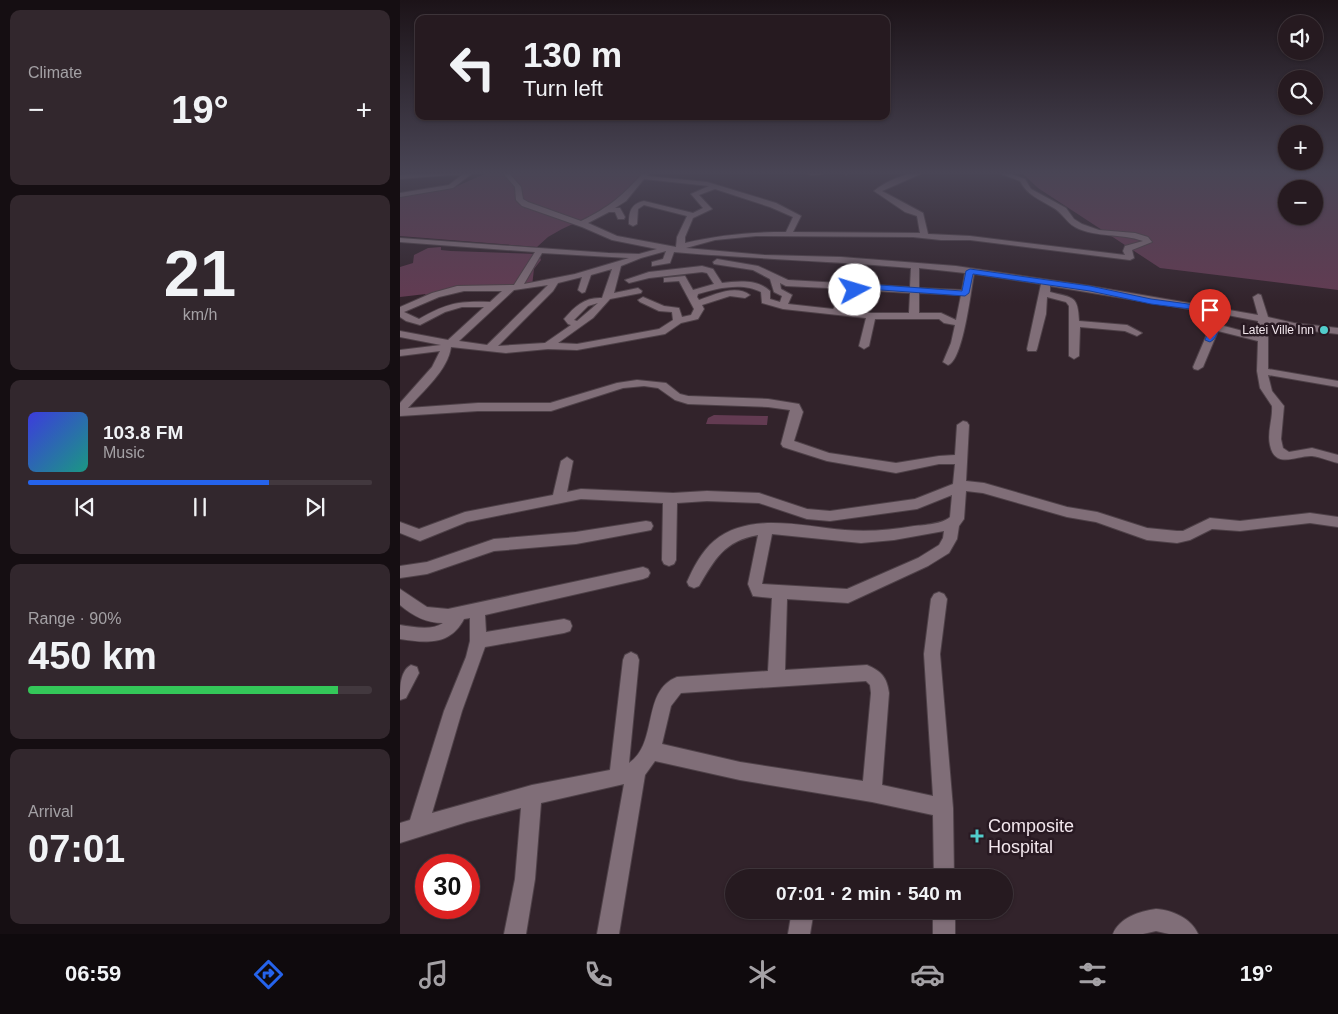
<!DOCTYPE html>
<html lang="en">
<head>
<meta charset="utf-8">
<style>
  :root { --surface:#261a20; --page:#32272d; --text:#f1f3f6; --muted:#a4a1a5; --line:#42383e; --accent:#2563eb }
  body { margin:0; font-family:Arial,sans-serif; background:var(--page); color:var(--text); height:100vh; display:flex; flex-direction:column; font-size:19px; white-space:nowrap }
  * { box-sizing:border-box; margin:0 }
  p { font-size:16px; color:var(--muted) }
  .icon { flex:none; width:28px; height:28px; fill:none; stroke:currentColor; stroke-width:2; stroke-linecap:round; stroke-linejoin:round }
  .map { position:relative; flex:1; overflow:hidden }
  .drawer { display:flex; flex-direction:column; gap:10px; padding:10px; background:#150e12; width:400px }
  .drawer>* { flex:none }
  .banner { position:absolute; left:15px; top:15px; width:475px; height:105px; border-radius:10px; box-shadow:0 1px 4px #0004,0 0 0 1px var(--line); background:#261a20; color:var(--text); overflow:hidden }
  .fabs { position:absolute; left:878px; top:15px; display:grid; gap:10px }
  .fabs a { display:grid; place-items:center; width:45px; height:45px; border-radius:50%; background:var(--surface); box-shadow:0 1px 4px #0004,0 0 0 1px var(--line); font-size:25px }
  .speed { position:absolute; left:15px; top:854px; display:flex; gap:10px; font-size:25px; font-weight:700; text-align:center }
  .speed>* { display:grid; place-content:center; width:65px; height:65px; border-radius:50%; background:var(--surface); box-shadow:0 1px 4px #0004,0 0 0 1px var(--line); line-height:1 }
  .speed .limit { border:8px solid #d22; background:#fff; color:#111 }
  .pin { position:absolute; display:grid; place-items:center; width:42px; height:42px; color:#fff; margin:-51px -21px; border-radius:50% 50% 50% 0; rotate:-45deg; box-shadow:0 0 5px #0007 }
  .pin .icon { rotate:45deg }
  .me { position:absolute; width:55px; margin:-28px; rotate:84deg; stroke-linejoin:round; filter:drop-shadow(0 0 4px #0008) }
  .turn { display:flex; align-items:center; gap:18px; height:105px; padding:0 25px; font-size:22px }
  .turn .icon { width:65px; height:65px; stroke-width:2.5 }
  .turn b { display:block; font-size:35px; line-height:42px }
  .big { font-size:38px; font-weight:700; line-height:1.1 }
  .drawer .tile { flex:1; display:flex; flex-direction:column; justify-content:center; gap:8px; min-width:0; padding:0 18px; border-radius:10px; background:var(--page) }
  .drawer .dial { align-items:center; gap:0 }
  .dial b { font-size:65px; line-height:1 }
  .song { display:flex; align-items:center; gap:15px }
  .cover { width:60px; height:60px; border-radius:8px; background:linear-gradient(135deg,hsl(240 70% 55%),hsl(170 70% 35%)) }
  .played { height:5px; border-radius:2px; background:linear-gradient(90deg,var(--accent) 70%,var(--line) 70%) }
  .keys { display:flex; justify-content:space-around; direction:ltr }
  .heat { display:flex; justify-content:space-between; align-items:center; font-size:28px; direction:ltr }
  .charge { height:8px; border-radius:4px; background:linear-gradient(90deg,#34c759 90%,var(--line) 0) }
  .trip { position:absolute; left:325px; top:869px; width:288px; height:50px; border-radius:25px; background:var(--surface); box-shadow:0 1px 4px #0004,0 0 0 1px var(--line); font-weight:700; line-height:50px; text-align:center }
  .dock { display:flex; height:80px; justify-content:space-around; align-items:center; background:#0f0a0d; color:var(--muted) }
  .dock .icon { width:35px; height:35px }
  .dock .active { color:var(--accent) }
  .dock b { font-size:22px; color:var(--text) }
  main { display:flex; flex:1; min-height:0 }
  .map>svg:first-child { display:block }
  .green { fill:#633b52; fill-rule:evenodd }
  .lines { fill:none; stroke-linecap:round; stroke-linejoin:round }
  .minor-casing { stroke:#4e4148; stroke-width:2 }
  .minor { fill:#806e78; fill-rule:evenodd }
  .route { fill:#2563eb; stroke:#184099 }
  .poi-dot { fill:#52cdcc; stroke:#281922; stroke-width:2 }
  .labels { text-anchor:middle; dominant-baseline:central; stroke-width:5; stroke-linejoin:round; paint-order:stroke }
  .far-poi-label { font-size:12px; fill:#f2e7ed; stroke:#281922; text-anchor:end }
  .near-poi-label { font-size:18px; fill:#f2e7ed; stroke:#281922; text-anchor:start }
</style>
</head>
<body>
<main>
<section class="drawer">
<div class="tile"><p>Climate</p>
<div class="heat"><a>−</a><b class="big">19°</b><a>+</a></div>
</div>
<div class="tile dial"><b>21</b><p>km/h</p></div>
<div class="tile">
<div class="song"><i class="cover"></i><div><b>103.8 FM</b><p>Music</p></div></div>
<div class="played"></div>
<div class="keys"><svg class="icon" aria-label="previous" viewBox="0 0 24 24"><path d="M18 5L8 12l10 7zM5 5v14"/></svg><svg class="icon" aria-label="pause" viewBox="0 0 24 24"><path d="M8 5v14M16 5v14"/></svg><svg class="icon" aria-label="next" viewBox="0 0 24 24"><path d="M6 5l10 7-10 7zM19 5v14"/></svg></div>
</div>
<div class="tile"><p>Range · 90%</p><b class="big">450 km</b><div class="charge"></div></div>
<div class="tile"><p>Arrival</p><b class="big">07:01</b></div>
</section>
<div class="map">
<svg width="938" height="934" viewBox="0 0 938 934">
  <rect width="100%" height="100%" fill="#32232b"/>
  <path class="green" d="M89,172H243L225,192L203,210L162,229L148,237L137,247L0,236V197L55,187Z
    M621,172H938V290L760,268L638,188ZM886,189H914V216H886Z
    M41,247V250L51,251L139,254L141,260L134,269L132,286L67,288L37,296L18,306L8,308L26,294L0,297V267L13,263L14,255L28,248Z
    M314,415L368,416L367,425L306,424L308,418Z"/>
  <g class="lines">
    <defs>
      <path id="minor" d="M45,172H74L53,188L0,197V193L49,185L63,174L0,179V175Z
        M102,172H108L121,187L123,199L128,202L181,221C210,207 223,195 244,172H250L247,176L307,182L376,203L401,216L393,232L520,233L517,216L505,212L474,191C487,180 508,172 525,172L482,191L523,213L528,234L570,236L725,255L723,251L725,246L743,241C721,233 696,238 675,227C666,222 662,212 652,207C639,199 627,195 620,181L596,172H605L625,179L631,189L666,208L674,219L682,224L699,230L735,233L748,237L752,242L732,250L734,258L730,260L570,240H541L513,237L356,236L315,240L286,248L364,255L441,257L556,266L690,286L858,315L853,297L858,294L861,295L868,317L894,323L938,328V334L894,329L868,323V369L938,381V387L868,375L872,391L884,406L881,439L883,448L889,452L912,448L938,455V463C929,461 921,457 912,456C897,455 875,470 870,445C867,432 873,419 872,406L860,388L857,371L858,341L818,331L803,367L798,370L794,369L793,367L810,327L813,313L650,286V292C673,298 678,295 679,321L727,325L742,333L737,336L725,331L680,327L679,356L674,359L669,356V306L666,302L647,297L646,314L637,349L636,351H628L627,349L641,284L574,274C571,290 563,361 548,365L543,362L551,343L555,325L544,323L539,319H475L469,346L464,349L459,346L466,318L383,309L362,303L361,292C343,282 317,288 298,294L297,297L299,300C314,295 335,284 350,295L345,298L330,296L302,305L304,309L298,319L281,323L265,334L177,350L148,349L106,353L51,347C48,370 23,391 8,408L78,403H150L217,383L237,380L266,383L280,394L288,396L368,399L399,404L403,412L394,441L429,453L496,463L539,456L555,455L557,425L563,421L567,422L569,425L566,481L584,483L667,507L697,512L747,528L777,531H783L810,518L840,521L910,513L938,517V527L910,523L840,531L812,529L790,540L777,543L747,540L696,522L667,517L583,493L566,491L564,519L559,526L557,539L549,553L528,566L448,603L387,599L385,670L467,665C481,671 487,677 489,693L482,785L533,796L524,654L531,599L534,594L539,592L544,594L547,599L540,654L553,808L554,878H534L533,815L472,802L340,780L255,761L245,775L219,934H197L224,784L141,803L135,879L126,934H104L115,879L121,808L67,822L0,843V823L10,820L44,711L66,657L70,641V618L64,619C50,646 26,643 0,639V625C14,627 31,631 43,623C26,623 13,616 0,605V589L27,607L48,609L243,567L248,569L250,573L248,577L243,579L85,615L86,632L164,619L170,621L172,626L170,631L164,633L85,647L62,711L32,813L132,785L210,770L223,660L225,655L231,652L237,655L239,660L229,763C259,743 241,691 277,677L368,671L372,598L353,596L348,584L358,535C324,541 315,559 299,586L294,588L289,586L287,582C293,568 302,551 314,541C350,511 404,527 445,530C468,532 491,530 514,526C524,525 543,524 550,517L552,495L517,509L430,521L407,519L359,503L307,501L277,503L276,560L274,564L269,566L264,564L262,560L263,503L181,499L67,522L20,541L0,533V522L19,529L65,512L153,495L161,461L167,457L173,461L167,492L181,489L273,493L307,491L359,493L407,509L430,511L515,499L553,484L555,464H539L496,473L427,461L383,447L381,444L390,410L368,407L288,404L275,400L258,388L244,386L223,388L151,411H78L0,416V403L32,367L40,351L0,356V350L41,345L0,337V331L48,340L84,307H62L45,312L20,325L6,321L0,317V307L32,293L57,286L114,285L135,252L0,242V238L208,253L239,254L257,249L212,240L182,227L122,206L116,200L115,187ZM244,179L309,186L291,194L303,208L293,213L244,201C231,204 229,211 229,224L233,226L237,224L238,209L244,205L287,216L277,237L276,247L217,236L188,223L209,212H215L218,219H224L225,217L220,208H215L226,201ZM315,189L370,207L393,217L386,232C351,232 319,235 285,243V237L293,218L312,209L299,195ZM266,251L263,259L252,262V266L270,263L274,252C353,259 432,261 511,268L510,287L388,280L358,266L317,259L313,262L314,264L353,270L370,279L374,292L382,296L380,302L370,299V291C358,279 338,281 322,283L313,269L302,266L249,272L225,280L229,283L249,278L302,272L307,273L314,284L293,290L285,276L264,278V282L279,281L294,309L291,315L282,317L279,308L264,306L243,297L238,300L240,302L259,311L272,312L273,320L259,329L177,344L158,343L193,318L210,299L241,293L242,291L238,288L214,293L221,266L241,258ZM142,253L229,258L175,274L124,284ZM519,268L565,273L562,290L519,288ZM212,269L202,298C185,297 175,306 164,319L168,324L171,325L145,343L98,346L153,291L158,283L182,277L178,290L182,293L185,292L191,275ZM380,283L386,286L450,289L433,309L388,304L392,295L381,289ZM148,285L87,345L59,341L114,290ZM459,290L510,293L509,313H471L442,310ZM64,291H102L90,302C58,301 47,303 19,319L4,312L39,297ZM519,293L561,295L556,320L541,313H519ZM198,303L177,321L174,320L188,306ZM822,314L858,321V335L820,325ZM544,531L543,538L539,545L518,558L447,589L362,584L372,534L461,543L494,540ZM466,681L470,685L471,693L463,781L340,762L262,744L271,706L281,693Z
        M403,172H428C423,175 408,176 403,172Z
        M444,172H450L446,175Z
        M246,521L251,522L253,526L251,530L246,531L176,544L94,551L27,574L0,578V566L27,562L94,539L176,532Z
        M11,665L17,667L19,673L6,698L0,700C0,687 0,671 11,665Z
        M756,909C772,910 791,918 798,934H769L756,931L743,934H713C719,918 740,911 756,909Z
        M392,910H414L410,934H388Z
        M533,910H555V934H533Z"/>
    </defs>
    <use href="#minor" class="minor-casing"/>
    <use href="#minor" class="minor"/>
  </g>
  <linearGradient id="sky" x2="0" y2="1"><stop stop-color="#1c1318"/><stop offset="0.57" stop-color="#494555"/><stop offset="1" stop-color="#494555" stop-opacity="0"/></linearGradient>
  <rect width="938" height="303" fill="url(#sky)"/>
  <path class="route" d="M570,269L690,286L751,299L818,308L822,310C821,320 819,338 810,342L805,340L812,323L814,312L751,304L690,291L573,274L569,293L565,296L467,289L460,290L455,292L451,290L454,286L467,284L562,291L566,271Z"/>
  <g class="poi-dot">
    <circle cx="924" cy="330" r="5"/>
    <path d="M574.5 828.5h5v5h5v5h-5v5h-5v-5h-5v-5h5z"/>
  </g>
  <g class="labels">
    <g class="far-poi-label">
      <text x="914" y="330">Latei Ville Inn</text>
    </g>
    <g class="near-poi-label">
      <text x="588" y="826">Composite<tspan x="588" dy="21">Hospital</tspan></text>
    </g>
  </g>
</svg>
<div class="fabs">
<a><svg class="icon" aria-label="sound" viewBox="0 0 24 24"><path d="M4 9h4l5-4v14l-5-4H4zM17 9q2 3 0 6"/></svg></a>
<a><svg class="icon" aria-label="search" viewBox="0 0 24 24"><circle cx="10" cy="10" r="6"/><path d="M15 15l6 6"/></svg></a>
<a>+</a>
<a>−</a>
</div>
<div class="speed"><div class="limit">30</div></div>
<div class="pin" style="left:810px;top:340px;background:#d93025"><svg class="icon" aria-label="arrive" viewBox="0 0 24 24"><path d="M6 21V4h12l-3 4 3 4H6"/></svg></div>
<svg class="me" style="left:455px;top:290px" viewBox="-20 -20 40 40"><circle r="19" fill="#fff"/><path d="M0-13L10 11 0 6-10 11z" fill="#2563eb"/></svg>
<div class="trip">07:01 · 2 min · 540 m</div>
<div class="banner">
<div class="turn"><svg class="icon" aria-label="left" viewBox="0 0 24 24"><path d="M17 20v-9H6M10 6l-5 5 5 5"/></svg><div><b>130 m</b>Turn left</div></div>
</div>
</div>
</main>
<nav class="dock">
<b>06:59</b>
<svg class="icon active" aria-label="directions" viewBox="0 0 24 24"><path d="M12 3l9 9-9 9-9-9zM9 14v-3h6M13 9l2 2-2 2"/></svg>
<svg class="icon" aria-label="music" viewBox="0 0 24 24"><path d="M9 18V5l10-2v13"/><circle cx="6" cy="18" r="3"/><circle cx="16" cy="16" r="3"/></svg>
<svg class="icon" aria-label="phone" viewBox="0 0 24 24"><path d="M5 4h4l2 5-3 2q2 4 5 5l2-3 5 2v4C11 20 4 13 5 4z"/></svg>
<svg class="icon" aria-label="climate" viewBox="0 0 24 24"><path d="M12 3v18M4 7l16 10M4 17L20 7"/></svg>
<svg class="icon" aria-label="car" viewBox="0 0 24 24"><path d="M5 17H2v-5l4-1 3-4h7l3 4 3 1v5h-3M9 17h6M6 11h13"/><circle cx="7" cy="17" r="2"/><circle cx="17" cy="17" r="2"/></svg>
<svg class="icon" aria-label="filters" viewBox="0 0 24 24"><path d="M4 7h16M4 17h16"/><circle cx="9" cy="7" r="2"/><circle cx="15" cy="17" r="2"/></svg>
<b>19°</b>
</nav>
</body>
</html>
